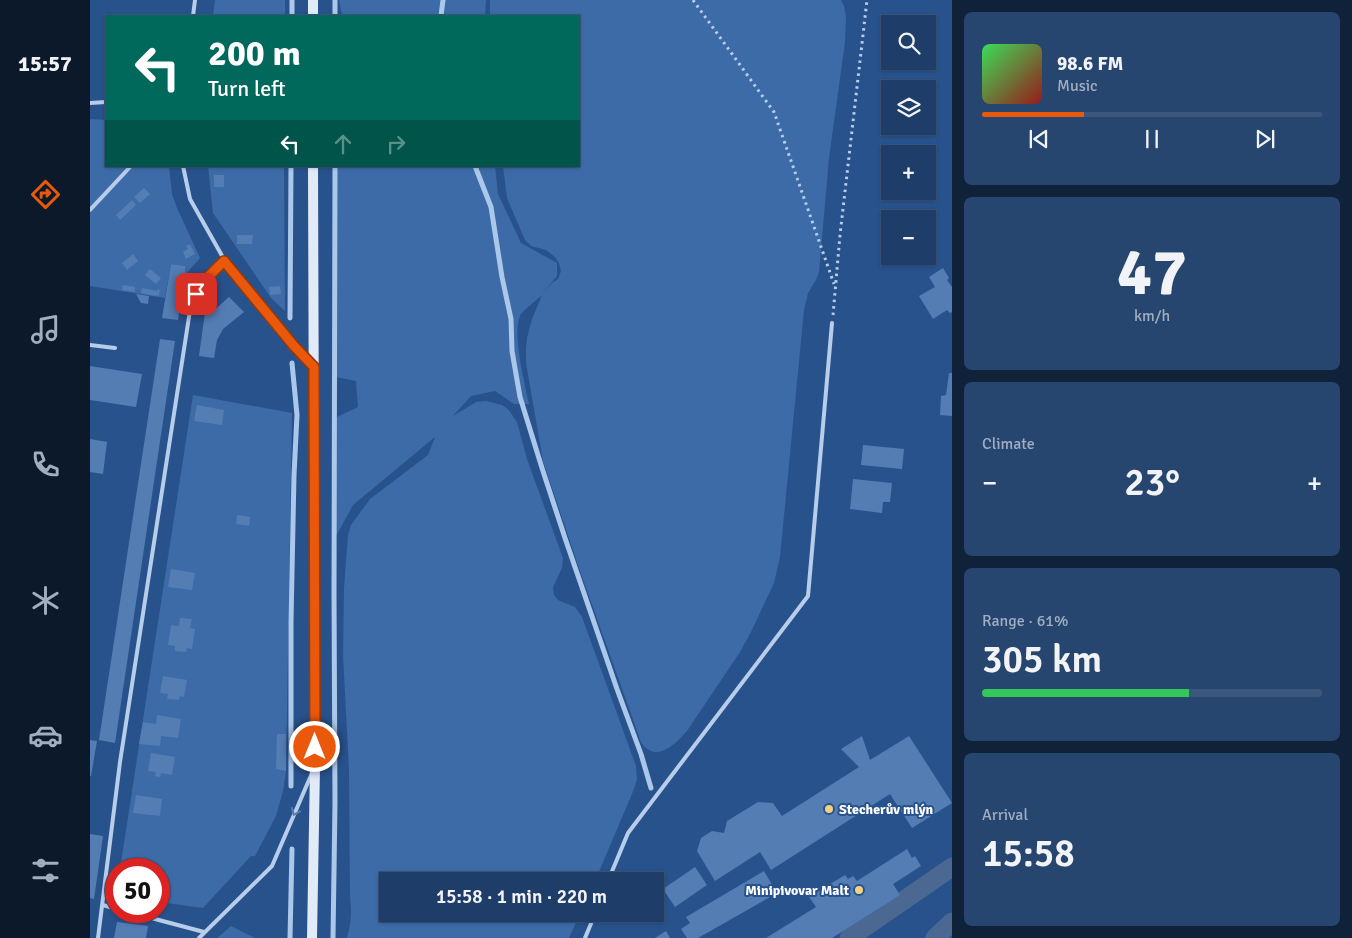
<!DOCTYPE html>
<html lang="en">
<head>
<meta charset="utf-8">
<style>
  :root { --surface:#1e3e69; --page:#26456f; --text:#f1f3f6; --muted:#a1aec0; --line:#3c577d; --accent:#ea580c }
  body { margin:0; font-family:Signika,sans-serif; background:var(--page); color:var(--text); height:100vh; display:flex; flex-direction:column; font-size:19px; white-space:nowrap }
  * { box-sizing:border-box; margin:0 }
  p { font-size:16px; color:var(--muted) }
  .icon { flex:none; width:28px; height:28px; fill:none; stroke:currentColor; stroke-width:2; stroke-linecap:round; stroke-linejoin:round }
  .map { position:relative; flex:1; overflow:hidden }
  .details { display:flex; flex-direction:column; gap:12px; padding:12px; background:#10223a; width:400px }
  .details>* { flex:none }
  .hud { position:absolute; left:15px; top:15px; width:475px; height:152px; border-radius:0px; box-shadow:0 1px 4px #0004,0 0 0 1px var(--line); background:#00695c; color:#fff; overflow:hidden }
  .buttons { position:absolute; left:791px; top:15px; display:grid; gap:10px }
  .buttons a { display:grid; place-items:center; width:55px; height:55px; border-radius:0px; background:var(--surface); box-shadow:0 1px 4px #0004,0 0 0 1px var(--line); font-size:25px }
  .speed { position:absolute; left:15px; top:858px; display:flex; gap:10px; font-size:25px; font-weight:700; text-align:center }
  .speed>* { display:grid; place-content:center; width:65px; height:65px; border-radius:50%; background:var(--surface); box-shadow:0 1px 4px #0004,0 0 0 1px var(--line); line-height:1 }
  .speed .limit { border:8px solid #d22; background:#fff; color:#111 }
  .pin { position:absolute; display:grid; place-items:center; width:42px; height:42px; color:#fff; margin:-21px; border-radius:10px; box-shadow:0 2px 8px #0006 }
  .me { position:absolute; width:55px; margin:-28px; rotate:0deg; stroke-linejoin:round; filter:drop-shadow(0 0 4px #0008) }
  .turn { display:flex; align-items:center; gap:18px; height:105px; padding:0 20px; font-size:22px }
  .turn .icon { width:65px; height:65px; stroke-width:2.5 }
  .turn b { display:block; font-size:35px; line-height:42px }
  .lanes { display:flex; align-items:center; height:48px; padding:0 20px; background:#0003; justify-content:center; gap:25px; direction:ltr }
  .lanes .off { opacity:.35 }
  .big { font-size:38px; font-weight:600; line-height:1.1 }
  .details .card { flex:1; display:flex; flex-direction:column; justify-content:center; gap:8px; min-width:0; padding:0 18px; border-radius:8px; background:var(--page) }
  .details .dial { align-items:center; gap:0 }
  .dial b { font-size:65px; line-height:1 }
  .song { display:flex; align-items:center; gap:15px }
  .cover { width:60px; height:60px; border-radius:8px; background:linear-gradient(135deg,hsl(130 70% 55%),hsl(0 70% 35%)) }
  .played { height:5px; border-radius:2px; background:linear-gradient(90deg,var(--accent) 30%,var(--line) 30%) }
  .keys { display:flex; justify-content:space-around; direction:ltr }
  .heat { display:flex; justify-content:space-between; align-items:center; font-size:28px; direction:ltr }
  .charge { height:8px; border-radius:4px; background:linear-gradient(90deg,#34c759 61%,var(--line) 0) }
  .trip { position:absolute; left:289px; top:872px; width:285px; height:50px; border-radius:0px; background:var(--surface); box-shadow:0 1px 4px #0004,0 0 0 1px var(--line); font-weight:600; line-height:50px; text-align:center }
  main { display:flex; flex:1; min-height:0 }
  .tabs { display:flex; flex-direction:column; width:90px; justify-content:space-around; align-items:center; background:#0c192a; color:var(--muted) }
  .tabs .icon { width:35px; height:35px }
  .tabs .selected { color:var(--accent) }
  .tabs b { font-size:22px; color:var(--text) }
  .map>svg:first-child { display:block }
  .green { fill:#3c6ba8 }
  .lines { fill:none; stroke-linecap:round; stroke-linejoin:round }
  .stream { stroke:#abc7ea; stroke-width:5 }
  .canal { stroke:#4a6891; stroke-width:19 }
  .building { fill:#547db4 }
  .path { stroke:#b7cdea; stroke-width:3; stroke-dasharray:2.5 4; stroke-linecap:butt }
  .service { stroke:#b7cdea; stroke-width:4 }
  .secondary { stroke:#e1ebf8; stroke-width:10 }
  .oneway { stroke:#5a7dad }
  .route-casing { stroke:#983908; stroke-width:12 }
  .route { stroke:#ea580c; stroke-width:9 }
  .poi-dot { fill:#f2d27c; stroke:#28528c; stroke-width:2 }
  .labels { text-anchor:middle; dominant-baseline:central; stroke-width:4; stroke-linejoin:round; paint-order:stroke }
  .poi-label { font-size:14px; font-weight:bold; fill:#fff; stroke:#28528c; text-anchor:start }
</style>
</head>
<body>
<main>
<nav class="tabs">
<b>15:57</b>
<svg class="icon selected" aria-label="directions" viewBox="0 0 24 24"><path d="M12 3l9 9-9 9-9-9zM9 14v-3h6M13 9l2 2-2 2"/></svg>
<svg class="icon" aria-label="music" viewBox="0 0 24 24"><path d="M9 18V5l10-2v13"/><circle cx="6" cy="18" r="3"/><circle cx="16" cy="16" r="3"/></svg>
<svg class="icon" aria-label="phone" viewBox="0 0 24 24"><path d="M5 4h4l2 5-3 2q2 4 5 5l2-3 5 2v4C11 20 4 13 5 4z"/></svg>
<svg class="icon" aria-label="climate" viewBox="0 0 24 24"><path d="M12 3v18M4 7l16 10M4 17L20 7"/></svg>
<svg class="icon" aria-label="car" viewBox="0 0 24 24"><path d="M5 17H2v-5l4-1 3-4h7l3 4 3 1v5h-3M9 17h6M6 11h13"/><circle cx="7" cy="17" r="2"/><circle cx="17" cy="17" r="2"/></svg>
<svg class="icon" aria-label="filters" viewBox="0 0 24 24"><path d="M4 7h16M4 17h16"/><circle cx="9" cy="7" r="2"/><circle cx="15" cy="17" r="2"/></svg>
</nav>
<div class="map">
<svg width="862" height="938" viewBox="0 0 862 938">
  <rect width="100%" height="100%" fill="#28528c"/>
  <path class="green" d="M125,0H195V16H123Z
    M249,0H396L395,16H252Z
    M400,0H751L754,6L756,16L755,42L739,158L729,272L726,280L718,293L714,310L690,557L684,583L661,632L650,652L597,731C587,742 569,762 554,746C550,742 548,734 546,728L490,571L453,461L436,363V349L437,338L442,319L452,295C447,300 432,311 430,316C422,333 435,385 439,404H424L405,391L381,396L363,416L386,402L396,401L412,405L418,409L427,422L437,459L473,558L472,568L463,587L464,595L468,600L485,607L492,617L546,766L547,780L542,794L505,881H298V914H490L479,938H257C261,924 262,912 260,898L259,770L253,655L254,588L258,535L261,525L280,499L338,455L345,437L263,505L245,538V418L268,407L266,381L246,377L247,314L243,166H405L408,194L431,243L467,263V276L452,294L462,283L468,279L471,271L469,263L465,257L456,250L441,246L435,240L417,198L413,166H489V16H400Z
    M0,119L16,120V166H79L82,194L87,208L110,258L95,275L96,266L81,264L75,298L0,286Z
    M118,166H194L195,311L181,298L123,213Z
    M103,395L202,413L196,771L193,791L186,816L165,856H161L113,908L69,902V869H30Z
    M141,926L165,938H127Z"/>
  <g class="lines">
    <path class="stream" d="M245,0V16
      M202,16V0
      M351,16L353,0
      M385,166L401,207L412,277L421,319L422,351L430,397L452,468L475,538L527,689L551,754L561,788
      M200,318L201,166
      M201,786V622L204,475L207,415L202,363
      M200,938L202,849
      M243,938L245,803L244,594L245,166"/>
    <path class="canal" d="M759,938L862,867
      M845,938L862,922"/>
  </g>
  <path class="building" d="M124,175H134V187H124Z
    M54,188L60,194L50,203L44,197Z
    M42,200L46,205L30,220L26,215Z
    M147,235H163L162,244H147Z
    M100,244L105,254L96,259L93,252L98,249L96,246Z
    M43,254L48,261L37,270L32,263Z
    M81,264L96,266L88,320L72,318Z
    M853,268L859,278L857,280L862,287V312L860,313L857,310L843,319L829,296L845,287L839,277Z
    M60,269L71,278L66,284L55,275Z
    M33,285L45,287V292L32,290Z
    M190,286L191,294L180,295L179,287Z
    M52,288L67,291L68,289L70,290L69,296L66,295V296L51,293Z
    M46,294L59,296L58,304L51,303Z
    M139,297L154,312L133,329L127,340L124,358L109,356L115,312H122Z
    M70,339L85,341L25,743L9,740Z
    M0,366L52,374L46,407L0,400Z
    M859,373H862V416L850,415L851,396L856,395Z
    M107,405L134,410L132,425L104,421Z
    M0,439L17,442L13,474L0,472Z
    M773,445L814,449L812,469L771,465Z
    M763,479L802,483L800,502H793L792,513L760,509Z
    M147,515L160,517L159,526L146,524Z
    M81,569L105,573L102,590L78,587Z
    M90,618L102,619L100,628L105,629L102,649L97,648L96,652L85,651V646L78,645L81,625L89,626Z
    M73,676L97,680L94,697L90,696L89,700L77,699L78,694L70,693Z
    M67,715L91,719L88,738L71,736L70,746L49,744L53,722L66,724Z
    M187,734H196V771L186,769Z
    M772,736L780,760L819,736L862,803L822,828L800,794L681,870L670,852L625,881L607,851L611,838L622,831L634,833L637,821L668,802L683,803L692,816L769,767L751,749Z
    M0,740L7,741L1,776H0Z
    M61,753L85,757L82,775L71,773L70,777L65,776L66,772L58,771Z
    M46,795L72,799L70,816L43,813Z
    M0,834L13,836L4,899L0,898Z
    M817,849L822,858L825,856L831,866L803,884L810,895L742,938H676L726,907L719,897L755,875L758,879L763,876L767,881Z
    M605,867L617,885L585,907L573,889Z
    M674,871L687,893L608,938H597L591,929L600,923L596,917Z
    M27,922L58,926L56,938H24Z
    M576,931L580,938H565Z"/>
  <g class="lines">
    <path class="path" d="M603,0L684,112L744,284
      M743,315L750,235L777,0"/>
    <path class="service" d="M103,16L105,0
      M0,103L16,102
      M93,166L100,199L135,261L204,346L222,365
      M0,210L41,166
      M0,345L25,348
      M518,881L538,833L718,596L742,323
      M13,905L26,909
      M35,911L114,932
      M8,938L30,762L101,304L110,285L135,261
      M109,938L182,866L222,773
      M495,938L505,914"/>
    <path class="secondary" d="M223,0V16
      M222,938L225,767L223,166"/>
  </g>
  <defs><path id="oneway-chevron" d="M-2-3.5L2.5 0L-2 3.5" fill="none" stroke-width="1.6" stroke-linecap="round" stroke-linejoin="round" transform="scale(1.25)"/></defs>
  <use class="oneway" href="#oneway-chevron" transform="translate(205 812) rotate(113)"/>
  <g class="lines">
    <defs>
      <path id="route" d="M106,294L110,285L134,261L204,346L224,367L225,747"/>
    </defs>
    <use href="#route" class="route-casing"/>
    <use href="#route" class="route"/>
  </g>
  <g class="poi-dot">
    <circle cx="739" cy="809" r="5"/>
    <circle cx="769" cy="890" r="5"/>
  </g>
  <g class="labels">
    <g class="poi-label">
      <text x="749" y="809">Stecherův mlýn</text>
      <text x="759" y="890" text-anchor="end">Minipivovar Malt</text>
    </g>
  </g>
</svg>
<div class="buttons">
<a><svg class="icon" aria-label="search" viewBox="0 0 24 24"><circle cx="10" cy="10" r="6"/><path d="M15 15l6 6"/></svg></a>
<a><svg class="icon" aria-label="layers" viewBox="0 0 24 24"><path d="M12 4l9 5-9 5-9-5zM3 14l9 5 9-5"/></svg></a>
<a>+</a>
<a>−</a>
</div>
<div class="speed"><div class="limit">50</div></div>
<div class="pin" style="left:106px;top:294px;background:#d93025"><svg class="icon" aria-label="arrive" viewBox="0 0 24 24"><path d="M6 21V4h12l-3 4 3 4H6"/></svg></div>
<svg class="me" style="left:225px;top:747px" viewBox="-20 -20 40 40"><circle r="17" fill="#ea580c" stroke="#fff" stroke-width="3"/><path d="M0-11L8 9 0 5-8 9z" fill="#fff"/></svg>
<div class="trip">15:58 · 1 min · 220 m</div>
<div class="hud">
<div class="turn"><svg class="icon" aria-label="left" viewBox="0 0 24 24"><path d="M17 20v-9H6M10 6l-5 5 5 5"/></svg><div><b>200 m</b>Turn left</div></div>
<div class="lanes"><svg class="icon" aria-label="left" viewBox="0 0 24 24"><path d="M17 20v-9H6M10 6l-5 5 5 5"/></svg><svg class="icon off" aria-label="ahead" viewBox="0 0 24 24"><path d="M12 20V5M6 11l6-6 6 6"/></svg><svg class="icon off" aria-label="right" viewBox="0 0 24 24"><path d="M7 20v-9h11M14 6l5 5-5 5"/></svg></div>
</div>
</div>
<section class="details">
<div class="card">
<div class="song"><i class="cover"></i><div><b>98.6 FM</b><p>Music</p></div></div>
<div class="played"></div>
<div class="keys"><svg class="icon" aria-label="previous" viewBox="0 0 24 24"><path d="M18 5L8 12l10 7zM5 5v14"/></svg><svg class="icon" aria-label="pause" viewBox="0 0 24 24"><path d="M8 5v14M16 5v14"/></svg><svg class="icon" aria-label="next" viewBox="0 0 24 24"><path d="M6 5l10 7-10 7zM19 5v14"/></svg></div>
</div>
<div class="card dial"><b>47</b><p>km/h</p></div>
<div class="card"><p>Climate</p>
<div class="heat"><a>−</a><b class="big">23°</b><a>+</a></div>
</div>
<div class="card"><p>Range · 61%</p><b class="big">305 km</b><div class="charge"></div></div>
<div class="card"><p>Arrival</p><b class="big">15:58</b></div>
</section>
</main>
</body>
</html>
